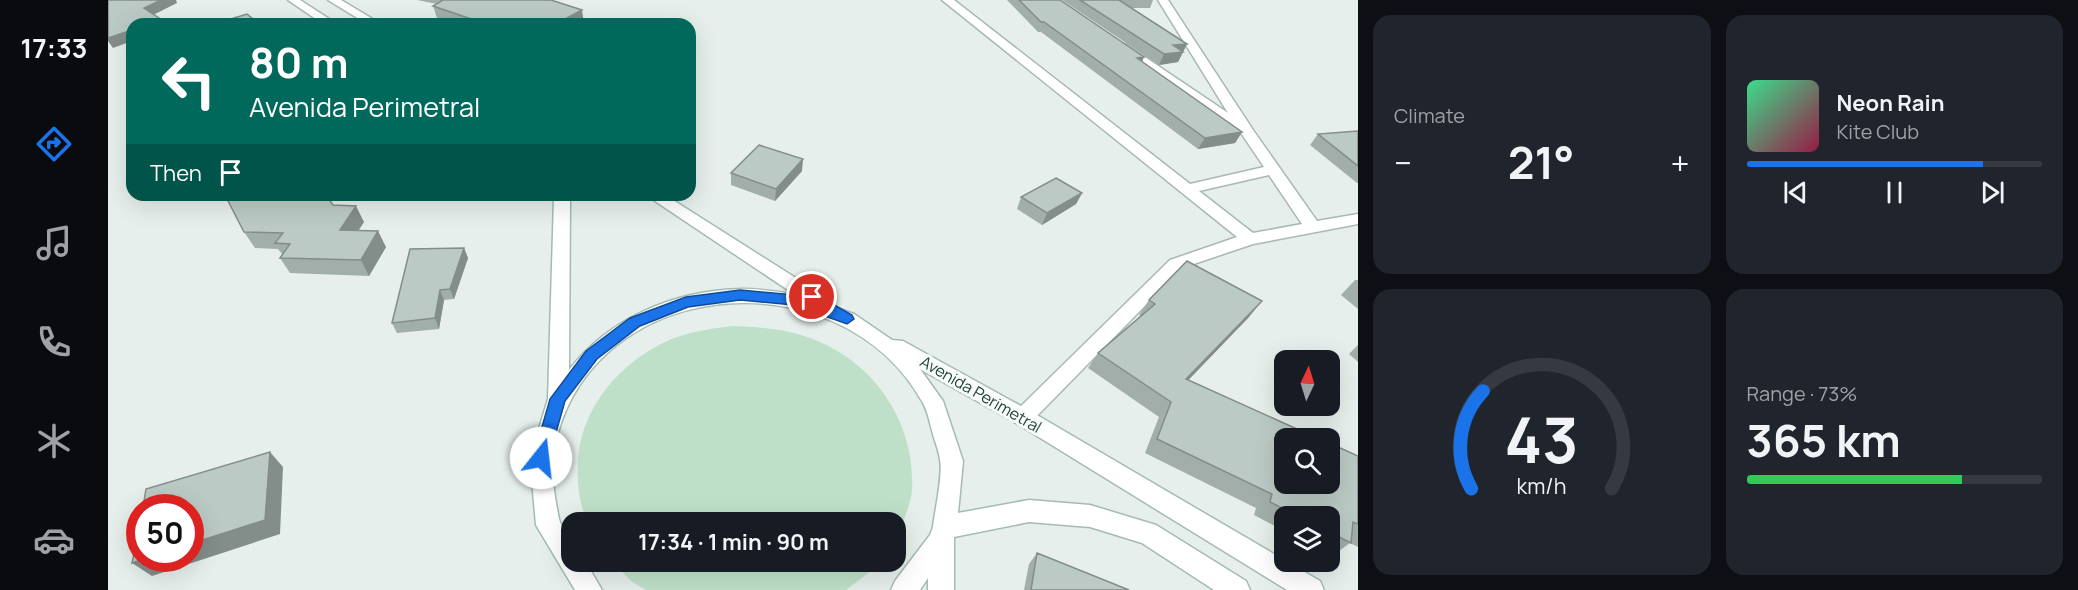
<!DOCTYPE html>
<html lang="en">
<head>
<meta charset="utf-8">
<style>
  :root { --surface:#171b24; --page:#20242c; --text:#f1f3f6; --muted:#9ea1a6; --line:#363941; --accent:#1a73e8 }
  body { margin:0; font-family:Manrope,sans-serif; background:var(--page); color:var(--text); height:100vh; display:flex; flex-direction:column; font-size:22px; white-space:nowrap }
  * { box-sizing:border-box; margin:0 }
  p { font-size:20px; color:var(--muted) }
  .icon { flex:none; width:33px; height:33px; fill:none; stroke:currentColor; stroke-width:2; stroke-linecap:round; stroke-linejoin:round }
  .map { position:relative; flex:1; overflow:hidden }
  .sheet { display:flex; flex-direction:column; gap:15px; padding:15px; background:#0d0f14; width:720px }
  .sheet>* { flex:none }
  .top-card { position:absolute; left:18px; top:18px; width:570px; height:183px; border-radius:18px; box-shadow:0 6px 24px #0002; background:#00695c; color:#fff; overflow:hidden }
  .needle { width:39px; rotate:4deg }
  .controls { position:absolute; left:1166px; top:350px; display:grid; gap:12px }
  .controls a { display:grid; place-items:center; width:66px; height:66px; border-radius:12px; background:var(--surface); box-shadow:0 6px 24px #0002; font-size:30px }
  .speed { position:absolute; left:18px; top:494px; display:flex; gap:12px; font-size:30px; font-weight:700; text-align:center }
  .speed>* { display:grid; place-content:center; width:78px; height:78px; border-radius:50%; background:var(--surface); box-shadow:0 6px 24px #0002; line-height:1 }
  .speed .limit { border:9px solid #d22; background:#fff; color:#111 }
  .pin { position:absolute; display:grid; place-items:center; width:51px; height:51px; color:#fff; margin:-26px; border:3px solid #fff; border-radius:50%; box-shadow:0 2px 6px #0007 }
  .me { position:absolute; width:66px; margin:-33px; rotate:16deg; stroke-linejoin:round; filter:drop-shadow(0 0 4px #0008) }
  .turn { display:flex; align-items:center; gap:21px; height:126px; padding:0 24px; font-size:27px }
  .turn .icon { width:78px; height:78px; stroke-width:2.5 }
  .turn b { display:block; font-size:42px; line-height:51px }
  .then { display:flex; align-items:center; height:57px; padding:0 24px; background:#0003; gap:12px; font-size:22px }
  .big { font-size:45px; font-weight:700; line-height:1.1 }
  .sheet .card { flex:1; display:flex; flex-direction:column; justify-content:center; gap:9px; min-width:0; padding:0 21px; border-radius:18px; background:var(--page) }
  .sheet .dial { align-items:center; gap:0 }
  .dial svg { height:156px; overflow:visible; fill:none; stroke:var(--line); stroke-width:7; stroke-linecap:round; text-anchor:middle }
  .dial text { fill:var(--text); stroke:none }
  .song { display:flex; align-items:center; gap:18px }
  .cover { width:72px; height:72px; border-radius:9px; background:linear-gradient(135deg,hsl(150 70% 55%),hsl(340 70% 35%)) }
  .played { height:6px; border-radius:3px; background:linear-gradient(90deg,var(--accent) 80%,var(--line) 80%) }
  .keys { display:flex; justify-content:space-around; direction:ltr }
  .heat { display:flex; justify-content:space-between; align-items:center; font-size:33px; direction:ltr }
  .charge { height:9px; border-radius:4px; background:linear-gradient(90deg,#34c759 73%,var(--line) 0) }
  .sheet .tiles { flex:1; display:grid; gap:15px; grid-template-columns:repeat(2,1fr) }
  .trip { position:absolute; left:453px; top:512px; width:345px; height:60px; border-radius:18px; background:var(--surface); box-shadow:0 6px 24px #0002; font-weight:700; line-height:60px; text-align:center }
  main { display:flex; flex:1; min-height:0 }
  .dock { display:flex; flex-direction:column; width:108px; justify-content:space-around; align-items:center; background:#090b0e; color:var(--muted) }
  .dock .icon { width:42px; height:42px }
  .dock .on { color:var(--accent) }
  .dock b { font-size:27px; color:var(--text) }
  .map>svg:first-child { display:block }
  .green { fill:#bfe0c8 }
  .lines { fill:none; stroke-linecap:round; stroke-linejoin:round }
  .street-casing { stroke:#a8b8b2; stroke-width:3 }
  .secondary-casing { stroke:#a4bbb3; stroke-width:3 }
  .street { fill:#fff; fill-rule:evenodd }
  .secondary { fill:#fff; fill-rule:evenodd }
  .wall { fill:#a1aea9 }
  .shaded-wall { fill:#838d89 }
  .building { fill:#bbcac4; stroke:#838d89; stroke-width:1.5 }
  .route { fill:#1a73e8; stroke:#114b97; stroke-width:1.5 }
  .labels { text-anchor:middle; dominant-baseline:central; stroke-width:6; stroke-linejoin:round; paint-order:stroke }
  .street-label { font-size:16px; fill:#24423a; stroke:#f7fbf9 }
</style>
</head>
<body>
<main>
<nav class="dock">
<b>17:33</b>
<svg class="icon on" aria-label="directions" viewBox="0 0 24 24"><path d="M12 3l9 9-9 9-9-9zM9 14v-3h6M13 9l2 2-2 2"/></svg>
<svg class="icon" aria-label="music" viewBox="0 0 24 24"><path d="M9 18V5l10-2v13"/><circle cx="6" cy="18" r="3"/><circle cx="16" cy="16" r="3"/></svg>
<svg class="icon" aria-label="phone" viewBox="0 0 24 24"><path d="M5 4h4l2 5-3 2q2 4 5 5l2-3 5 2v4C11 20 4 13 5 4z"/></svg>
<svg class="icon" aria-label="climate" viewBox="0 0 24 24"><path d="M12 3v18M4 7l16 10M4 17L20 7"/></svg>
<svg class="icon" aria-label="car" viewBox="0 0 24 24"><path d="M5 17H2v-5l4-1 3-4h7l3 4 3 1v5h-3M9 17h6M6 11h13"/><circle cx="7" cy="17" r="2"/><circle cx="17" cy="17" r="2"/></svg>
</nav>
<div class="map">
<svg width="1250" height="590" viewBox="0 0 1250 590">
  <rect width="100%" height="100%" fill="#e6efeb"/>
  <path class="green" d="M624,326C649,327 673,328 696,336C763,357 808,420 804,490C803,504 795,520 791,534L788,539V522H480C470,503 469,479 470,459C474,407 511,364 557,342C578,332 601,329 624,326Z
    M504,561H771L763,571L738,590H538L524,582Z"/>
  <g class="lines">
    <defs>
      <path id="street" d="M834,0H846L1082,184L1156,167L1131,130L1126,129L1009,48L1015,44L1019,45L1120,113L1050,0H1060L1145,130L1209,221L1250,214V224L1145,244L1074,268L922,423L915,426L908,423L904,417L908,411L1062,260L1129,237ZM1161,175L1194,224L1145,233L1091,191Z"/>
      <path id="secondary" d="M180,0H192L229,24H215Z
        M220,0H233L273,24H259Z
        M444,195H460L462,199L461,370C501,318 566,291 631,289C649,288 668,292 686,294L538,195H557L716,296L719,301L717,304L746,314L784,340L795,341L922,411L1212,581L1216,590H1179L908,423L812,369L835,401L855,461L850,513L921,500L982,505L1048,525L1138,581L1142,590H1106L1034,543L982,527L921,522L846,537V590H820V578L812,590H783L787,581L822,535L825,527C827,510 835,475 832,460C831,451 827,442 825,434C822,424 820,412 815,403C731,251 473,275 445,456C442,471 448,504 451,519C453,527 459,532 462,539C465,545 464,554 464,561H477L494,590H467L428,525L422,458L440,399L446,199Z"/>
    </defs>
    <use href="#street" class="street-casing"/>
    <use href="#secondary" class="secondary-casing"/>
    <use href="#street" class="street"/>
    <use href="#secondary" class="secondary"/>
  </g>
  <path class="wall" d="M309,0H443L476,23L473,24H345L329,18L325,6L329,4Z
    M899,0H952L1034,62L1134,132L1127,143L1090,149L933,32H930Z
    M954,0H1045L1042,8H1023L1079,44L1070,62L1051,65Z
    M1250,131V183H1249L1202,145L1210,134Z
    M694,171L667,201L623,185V173Z
    M974,193L968,204L934,225L909,209L913,197Z
    M225,205L256,222L250,231L278,247L261,276L182,273L172,258L174,254L170,249L147,248L136,232Z
    M356,248L360,258L346,299L336,300L331,329L289,333L284,323Z
    M1247,280H1250V309L1233,295Z
    M1041,300L1141,317L1080,380L1250,456V547L1242,543L1224,556L1221,554V516H1176V531L1146,515L1148,508L1037,453L1051,417L980,368L990,353L1033,316L1031,315Z
    M1250,345V362L1241,354Z
    M929,553L1021,590H916L921,564Z"/>
  <path class="shaded-wall" d="M53,0H68L69,3L41,17L36,8Z
    M474,10L476,23L473,24H448Z
    M24,30V41L5,48L0,41V38Z
    M1079,44L1070,62L1051,65L1056,54L1065,45Z
    M1036,57L1032,67L1029,58Z
    M1134,132L1127,143L1090,149L1097,138Z
    M695,159L694,171L667,201L668,189Z
    M974,193L968,204L934,225L939,213Z
    M248,206L256,222L240,246L232,230Z
    M270,231L278,247L261,276L253,260Z
    M356,248L360,258L346,299L342,289Z
    M332,290L336,300L331,329L327,318Z
    M1154,301L1141,317L1067,394L1078,379Z
    M162,452L175,467L172,534L44,576L24,563L38,558H82V544Z"/>
  <path class="building" d="M0,0H53L36,8L60,24H24V30L0,38Z
    M335,0H443L474,10L448,24H378L325,6Z
    M911,0H952L1036,57L1029,58L1134,132L1097,138L936,22H933Z
    M972,0H1011L1079,44L1065,45L1075,52L1056,54Z
    M139,14L151,24H106Z
    M1250,131V166L1210,134Z
    M651,145L695,159L668,189L623,173Z
    M948,178L974,193L939,213L913,197Z
    M117,195H218L225,205L248,206L232,230L270,231L253,260L172,258L182,244L167,243L175,233L136,232Z
    M356,248L342,289L332,290L327,318L284,323L302,249Z
    M1079,261L1154,301L1078,379L1209,438H1176V483H1221V443L1250,456V524L1245,522L1243,543L1221,532V516H1190L1162,502L1164,494L1049,439L1063,402L990,353L1047,304L1041,300Z
    M162,452L157,520L82,544V507H35L38,489Z
    M32,524V558H38L24,563Z
    M929,553L1021,590H923Z"/>
  <path class="route" d="M632,290L687,295L698,299L699,294L704,292L744,315L746,319L739,324L686,305L632,300L580,307L532,326L489,359L457,401L439,464L433,466L427,464L425,458L442,399L478,351L522,318L578,297Z"/>
  <g class="labels">
    <g class="street-label">
      <text transform="translate(873 394) rotate(30)">Avenida Perimetral</text>
    </g>
  </g>
</svg>
<div class="controls">
<a><svg class="needle" viewBox="-14 -14 28 28"><path d="M0-13l5 13h-10z" fill="#e53935"/><path d="M0 13l5-13h-10z" fill="#9ea1a6"/></svg></a>
<a><svg class="icon" aria-label="search" viewBox="0 0 24 24"><circle cx="10" cy="10" r="6"/><path d="M15 15l6 6"/></svg></a>
<a><svg class="icon" aria-label="layers" viewBox="0 0 24 24"><path d="M12 4l9 5-9 5-9-5zM3 14l9 5 9-5"/></svg></a>
</div>
<div class="speed"><div class="limit">50</div></div>
<div class="pin" style="left:704px;top:297px;background:#d93025"><svg class="icon" aria-label="arrive" viewBox="0 0 24 24"><path d="M6 21V4h12l-3 4 3 4H6"/></svg></div>
<svg class="me" style="left:433px;top:458px" viewBox="-20 -20 40 40"><circle r="19" fill="#fff"/><path d="M0-13L10 11 0 6-10 11z" fill="#1a73e8"/></svg>
<div class="trip">17:34 · 1 min · 90 m</div>
<div class="top-card">
<div class="turn"><svg class="icon" aria-label="left" viewBox="0 0 24 24"><path d="M17 20v-9H6M10 6l-5 5 5 5"/></svg><div><b>80 m</b>Avenida Perimetral</div></div>
<div class="then">Then<svg class="icon" aria-label="arrive" viewBox="0 0 24 24"><path d="M6 21V4h12l-3 4 3 4H6"/></svg></div>
</div>
</div>
<section class="sheet">
<div class="tiles">
<div class="card"><p>Climate</p>
<div class="heat"><a>−</a><b class="big">21°</b><a>+</a></div>
</div>
<div class="card">
<div class="song"><i class="cover"></i><div><b>Neon Rain</b><p>Kite Club</p></div></div>
<div class="played"></div>
<div class="keys"><svg class="icon" aria-label="previous" viewBox="0 0 24 24"><path d="M18 5L8 12l10 7zM5 5v14"/></svg><svg class="icon" aria-label="pause" viewBox="0 0 24 24"><path d="M8 5v14M16 5v14"/></svg><svg class="icon" aria-label="next" viewBox="0 0 24 24"><path d="M6 5l10 7-10 7zM19 5v14"/></svg></div>
</div>
<div class="card dial"><svg viewBox="0 0 100 80">
<path d="M14 69A42 42 0 1 1 86 69"/>
<path d="M14 69A42 42 0 0 1 20 19" stroke="#1a73e8"/>
<text x="50" y="56" font-size="32" font-weight="700">43</text>
<text x="50" y="72" font-size="11">km/h</text>
</svg></div>
<div class="card"><p>Range · 73%</p><b class="big">365 km</b><div class="charge"></div></div>
</div>
</section>
</main>
</body>
</html>
